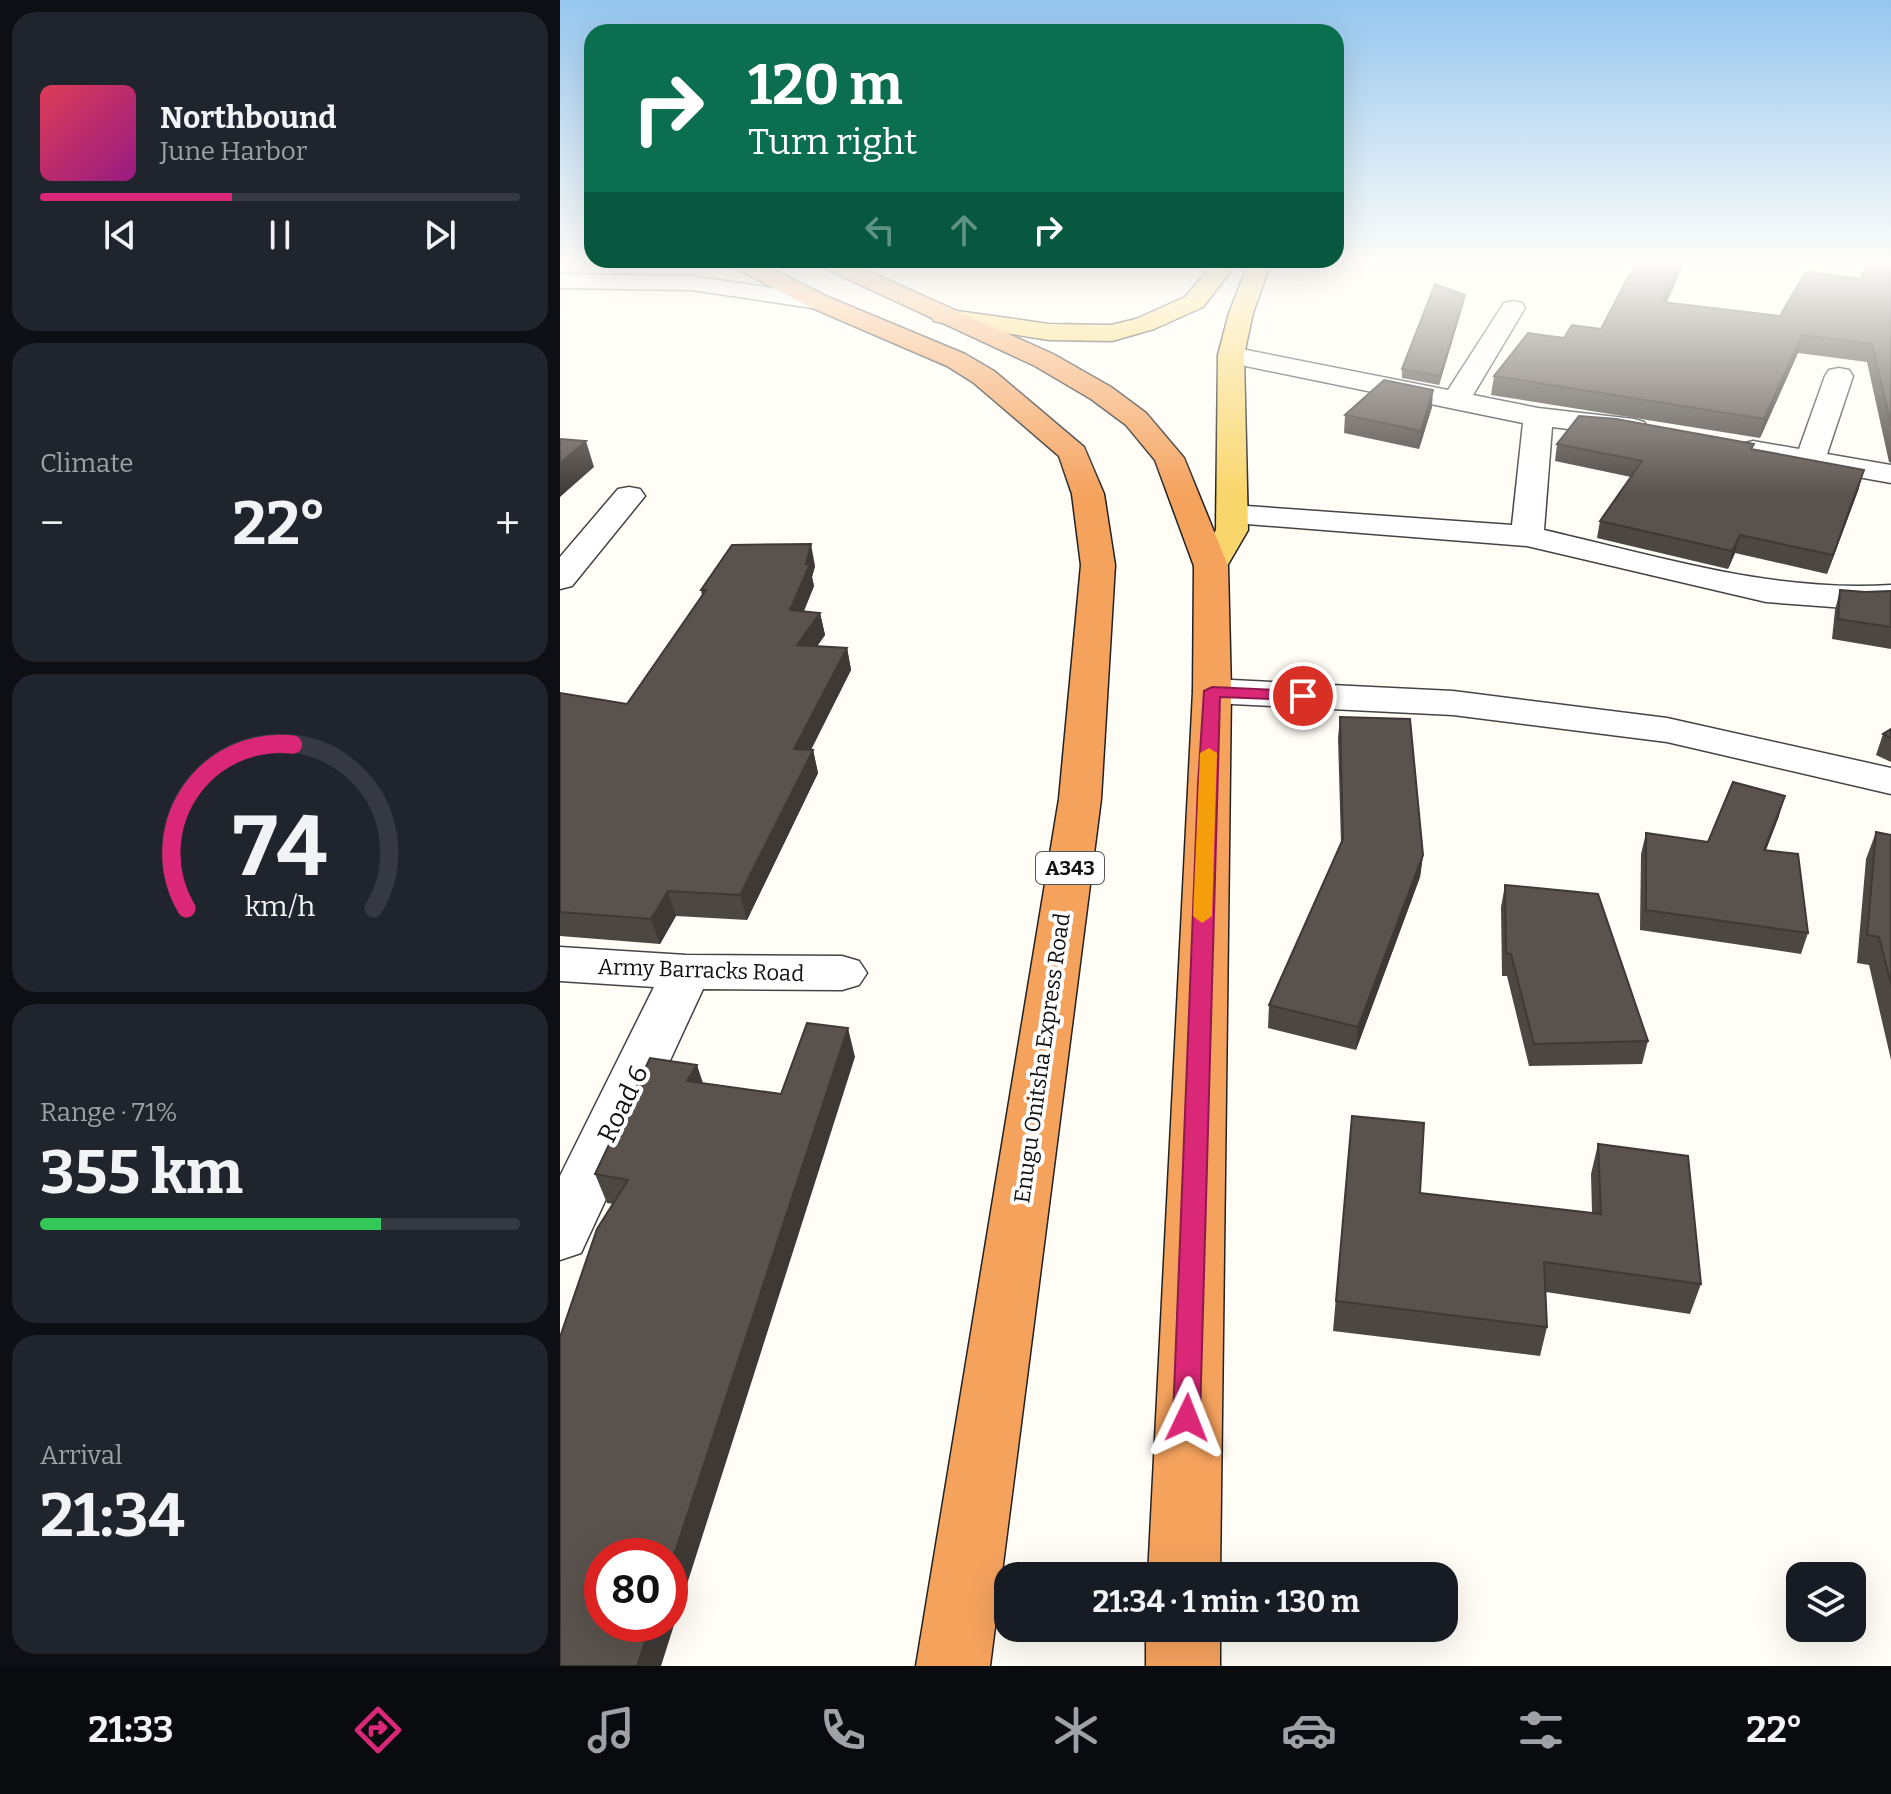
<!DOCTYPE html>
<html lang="en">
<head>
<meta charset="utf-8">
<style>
  :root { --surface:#171b24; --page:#20242c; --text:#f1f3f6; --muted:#9ea1a6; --line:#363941; --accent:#db2777 }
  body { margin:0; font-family:Bitter,serif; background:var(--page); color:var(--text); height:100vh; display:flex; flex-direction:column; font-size:30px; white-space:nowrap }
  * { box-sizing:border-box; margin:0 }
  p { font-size:26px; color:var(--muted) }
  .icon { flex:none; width:44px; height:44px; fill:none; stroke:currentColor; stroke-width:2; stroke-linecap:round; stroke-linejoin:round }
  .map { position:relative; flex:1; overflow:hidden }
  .panel { display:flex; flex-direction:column; gap:12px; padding:12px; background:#0d0f14; width:560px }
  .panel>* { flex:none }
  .guide { position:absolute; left:24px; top:24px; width:760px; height:244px; border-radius:24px; box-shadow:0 8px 32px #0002; background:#0b6e4f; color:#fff; overflow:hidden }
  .buttons { position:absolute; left:1226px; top:1562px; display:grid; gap:16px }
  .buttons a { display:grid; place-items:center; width:80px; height:80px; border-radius:16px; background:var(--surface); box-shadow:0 8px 32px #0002; font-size:40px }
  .speed { position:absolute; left:24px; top:1538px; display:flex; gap:16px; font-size:40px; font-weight:700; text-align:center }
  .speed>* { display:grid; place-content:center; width:104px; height:104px; border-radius:50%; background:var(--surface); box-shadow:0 8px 32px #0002; line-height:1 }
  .speed .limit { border:12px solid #d22; background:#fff; color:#111 }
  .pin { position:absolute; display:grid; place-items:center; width:68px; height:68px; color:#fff; margin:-34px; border:4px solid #fff; border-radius:50%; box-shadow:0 2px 8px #0007 }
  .me { position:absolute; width:88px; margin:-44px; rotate:2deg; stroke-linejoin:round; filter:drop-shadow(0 0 6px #0008) }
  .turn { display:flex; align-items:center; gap:28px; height:168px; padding:0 32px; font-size:36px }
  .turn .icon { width:104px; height:104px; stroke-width:2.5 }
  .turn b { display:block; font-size:56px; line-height:68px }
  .lanes { display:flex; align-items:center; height:76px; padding:0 32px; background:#0003; justify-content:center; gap:40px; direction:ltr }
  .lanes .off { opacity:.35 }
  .big { font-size:60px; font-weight:700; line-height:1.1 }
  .panel .widget { flex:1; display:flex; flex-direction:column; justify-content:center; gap:12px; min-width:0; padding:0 28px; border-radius:24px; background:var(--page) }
  .panel .dial { align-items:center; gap:0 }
  .dial svg { height:208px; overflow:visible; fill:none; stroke:var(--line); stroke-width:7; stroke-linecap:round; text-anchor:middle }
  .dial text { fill:var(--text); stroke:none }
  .song { display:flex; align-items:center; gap:24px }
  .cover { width:96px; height:96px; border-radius:12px; background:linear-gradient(135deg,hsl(350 70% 55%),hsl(310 70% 35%)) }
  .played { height:8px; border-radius:4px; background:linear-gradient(90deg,var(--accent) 40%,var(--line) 40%) }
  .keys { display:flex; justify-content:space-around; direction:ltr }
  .heat { display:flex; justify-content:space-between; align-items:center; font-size:44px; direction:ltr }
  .charge { height:12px; border-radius:6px; background:linear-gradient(90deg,#34c759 71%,var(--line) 0) }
  .trip { position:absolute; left:434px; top:1562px; width:464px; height:80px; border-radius:24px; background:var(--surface); box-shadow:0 8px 32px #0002; font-weight:700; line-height:80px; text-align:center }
  .menu { display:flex; height:128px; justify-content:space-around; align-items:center; background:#090b0e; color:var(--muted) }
  .menu .icon { width:56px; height:56px }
  .menu .on { color:var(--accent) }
  .menu b { font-size:36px; color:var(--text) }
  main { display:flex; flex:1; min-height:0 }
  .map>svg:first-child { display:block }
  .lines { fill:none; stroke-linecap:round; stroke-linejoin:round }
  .minor-casing { stroke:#444; stroke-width:3 }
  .major-casing { stroke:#222; stroke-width:3 }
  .highway-casing { stroke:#222; stroke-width:3 }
  .minor { fill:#fff; fill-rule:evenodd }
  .major { fill:#f9d66b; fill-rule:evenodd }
  .highway { fill:#f5a25d; fill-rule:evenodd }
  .wall { fill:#4d4742 }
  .shaded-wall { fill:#3f3936 }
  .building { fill:#5a524d; stroke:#3f3936; stroke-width:2 }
  .route { fill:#db2777; stroke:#8e194d; stroke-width:2 }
  .slow { fill:#f59e0b }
  .labels { text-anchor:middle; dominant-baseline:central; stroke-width:8; stroke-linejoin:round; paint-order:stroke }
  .shield { fill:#fff; stroke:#585858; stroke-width:2 }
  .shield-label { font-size:20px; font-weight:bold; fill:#111 }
  .street-label { font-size:22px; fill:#111; stroke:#fff }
  .near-street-label { font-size:26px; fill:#111; stroke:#fff }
</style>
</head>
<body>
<main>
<section class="panel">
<div class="widget">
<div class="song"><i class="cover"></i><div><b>Northbound</b><p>June Harbor</p></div></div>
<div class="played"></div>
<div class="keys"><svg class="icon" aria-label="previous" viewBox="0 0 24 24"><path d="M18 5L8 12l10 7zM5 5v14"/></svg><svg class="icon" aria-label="pause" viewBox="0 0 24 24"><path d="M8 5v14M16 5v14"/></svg><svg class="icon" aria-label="next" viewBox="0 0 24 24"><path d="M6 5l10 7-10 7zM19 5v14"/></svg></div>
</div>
<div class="widget"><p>Climate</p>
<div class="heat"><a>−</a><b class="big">22°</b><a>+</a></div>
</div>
<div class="widget dial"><svg viewBox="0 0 100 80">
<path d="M14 69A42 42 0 1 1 86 69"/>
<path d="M14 69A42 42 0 0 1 55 6" stroke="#db2777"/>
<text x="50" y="56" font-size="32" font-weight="700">74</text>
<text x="50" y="72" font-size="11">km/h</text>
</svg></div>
<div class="widget"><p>Range · 71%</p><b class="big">355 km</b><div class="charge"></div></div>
<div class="widget"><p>Arrival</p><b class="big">21:34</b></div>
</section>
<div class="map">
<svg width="1331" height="1666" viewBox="0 0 1331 1666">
  <rect width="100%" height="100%" fill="#fffdf5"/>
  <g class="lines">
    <defs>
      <path id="minor" d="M647,262H679L676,267H650Z
        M0,274L131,276L259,295L268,297L271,302L268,307L259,309L131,290L0,288Z
        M953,301L962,303L965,308L913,395L978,408L1074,419L1084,422L1088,428L1084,434L1074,437L992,427L984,530C1098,556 1213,593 1331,585V607L1299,609L1206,602L967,546L661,522L656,515L661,508L672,505L952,525L963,423L671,363L662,361L658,355L662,349L671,347L888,390L944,303Z
        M1279,368L1289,370L1293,376L1267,454L1331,465V483L1182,456L1178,450L1182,444L1193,441L1239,449L1265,376L1269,370Z
        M69,487L80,489L85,496L12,586L0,589V557L58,489Z
        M652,679L893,691L1107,718L1331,768V794L1107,742L893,715L652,703L638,699L633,691L638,683Z
        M0,947L126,955L282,956L299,961L307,973L299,985L282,990L143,989L21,1253L0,1260V1176L94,987L0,981Z"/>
      <path id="major" d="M655,262H678L643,307L594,329L552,341L489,340L383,323L374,321L371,316L374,311L383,309L489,324L551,325L576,319L625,297Z
        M689,262H711L693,313L684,355L688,530L663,573L651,576L639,573L634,566L656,530L658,355L669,313Z"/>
      <path id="highway" d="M170,262H198L268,297L405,354L434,371L524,447L544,494L555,565L541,799L430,1666H356L499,799L521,565L512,494L499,456L414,383L387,366L250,307L173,267Z
        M259,262H288L493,354L551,387L586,413L624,458L668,566L671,691L660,1576H588L633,691L634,566L595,460L566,425L531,399L475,366L262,267Z
        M586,1628H660V1666H586Z"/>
    </defs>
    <use href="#minor" class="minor-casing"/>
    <use href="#major" class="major-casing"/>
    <use href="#highway" class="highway-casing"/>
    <use href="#minor" class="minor"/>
    <use href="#major" class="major"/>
    <use href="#highway" class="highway"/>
  </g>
  <path class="wall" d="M1076,262H1125L1107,302L1220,316L1301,279L1331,262V463L1329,462L1307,362L1238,353L1200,438L931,395L934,376L1004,338L1041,329Z
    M904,302L879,385L842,378V369Z
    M872,407L859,449L784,433L785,415Z
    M997,444H1194L1192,449L1299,488L1267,574L1175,553L1168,569L1037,538L1040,521L1071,477L995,461Z
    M255,566L252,577L254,586L244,611L260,613L265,635L257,646L287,648L291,670L251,749L253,750L258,773L187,920L116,916L100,944L0,936V693L67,704L142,596L141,590Z
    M1280,590L1305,592L1331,591V649L1272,639L1275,610Z
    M780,717L863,855L860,877L796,1050L708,1028L709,1005L781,843L778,738Z
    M1331,729V762L1316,755L1323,734Z
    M1219,816L1206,850L1248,933L1241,954L1080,930L1081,854L1086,833L1148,842Z
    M1316,832L1331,835V1060L1309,965L1297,963L1306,859Z
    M945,885L1088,1041L1082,1064L969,1066L947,976H942L941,907Z
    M295,1057L53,1204L47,1203L35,1174L143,1083L221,1094Z
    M792,1116L860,1193L1032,1213L1031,1174L1038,1144L1141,1284L1130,1314L986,1292L987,1327L980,1356L773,1331Z"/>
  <path class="shaded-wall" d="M1121,262H1125L1099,319L1102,302Z
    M905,295L904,302L879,385L880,376Z
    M1242,335L1238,353L1200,438L1204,419Z
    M873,390L872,407L859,449L861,431Z
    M26,441L34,467L0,497V463Z
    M1304,470L1299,488L1267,574L1273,555Z
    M1180,535L1175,553L1168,569L1172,551Z
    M251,544L255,566L252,577L254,586L235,632L230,610L246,564Z
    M260,613L265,635L242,668L237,645Z
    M287,648L291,670L240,772L234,749Z
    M253,750L258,773L187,920L180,895Z
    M1225,796L1219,816L1198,870L1204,850Z
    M863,855L860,877L796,1050L798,1027Z
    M108,891L116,916L100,944L91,919Z
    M288,1028L295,1057L101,1666H77L91,1624H110V1567Z
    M137,1065L147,1095L127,1081Z"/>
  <path class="building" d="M1076,262H1121L1102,302L1220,316L1246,271L1301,279L1306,262H1331V425L1312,344L1242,335L1204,419L934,376L968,333L1004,338L1012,325L1041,329Z
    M875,284L905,295L880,376L842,369Z
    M824,380L873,390L861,431L785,415Z
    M1019,416L1056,419L1194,444L1191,449L1304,470L1273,555L1180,535L1172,551L1040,521L1082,461L997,444Z
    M0,439L26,441L0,463Z
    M251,544L246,564H250L230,610L260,613L237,645L287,648L234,749L253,750L180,895L108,891L91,919L0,912V693L67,704L146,590H141L172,545Z
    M1280,590L1305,592L1331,591V627L1278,619Z
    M780,717L850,719L863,855L798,1027L709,1005L783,839Z
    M1331,729V738L1323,734Z
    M1173,782L1225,796L1204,850L1238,854L1248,933L1086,910V833L1148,842Z
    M1316,832L1331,835V984L1319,937L1307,935Z
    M945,885L1038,894L1088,1041L974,1044L951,954L946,953Z
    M247,1023L288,1028L110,1567V1556H42V1624H91L77,1666H0V1337L37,1229L68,1180L35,1174L90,1058L137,1065L127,1081L221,1094Z
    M792,1116L864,1123L860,1193L1041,1214L1038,1144L1128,1156L1141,1284L984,1262L987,1327L776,1301Z"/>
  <linearGradient id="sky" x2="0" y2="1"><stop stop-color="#95c6ee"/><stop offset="0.53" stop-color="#fffefa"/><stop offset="1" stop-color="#fffefa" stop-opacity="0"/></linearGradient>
  <rect width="1331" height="495" fill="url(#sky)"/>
  <path class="route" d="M652,687L743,691L751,696L743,700L660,697L640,1418L636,1427L627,1431L617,1427L613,1418L638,784L644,691Z"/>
  <path class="slow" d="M649,748L657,753L652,916L642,923L633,916L640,753Z"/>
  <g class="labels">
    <rect class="shield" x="476" y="852" width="68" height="32" rx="6"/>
    <g class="shield-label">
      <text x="510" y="868">A343</text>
    </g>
    <g class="street-label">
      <text transform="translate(141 970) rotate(2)">Army Barracks Road</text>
      <text transform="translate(482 1058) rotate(-82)">Enugu Onitsha Express Road</text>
    </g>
    <g class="near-street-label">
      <text transform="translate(63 1104) rotate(-64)">Road 6</text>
    </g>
  </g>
</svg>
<div class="buttons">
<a><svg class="icon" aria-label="layers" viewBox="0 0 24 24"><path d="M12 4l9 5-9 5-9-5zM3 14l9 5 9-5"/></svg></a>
</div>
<div class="speed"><div class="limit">80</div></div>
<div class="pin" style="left:743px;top:696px;background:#d93025"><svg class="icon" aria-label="arrive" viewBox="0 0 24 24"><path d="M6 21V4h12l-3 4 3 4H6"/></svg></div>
<svg class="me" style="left:627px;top:1418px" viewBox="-20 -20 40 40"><path d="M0-17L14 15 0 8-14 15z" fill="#db2777" stroke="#fff" stroke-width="4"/></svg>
<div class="trip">21:34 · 1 min · 130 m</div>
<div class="guide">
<div class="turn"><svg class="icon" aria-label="right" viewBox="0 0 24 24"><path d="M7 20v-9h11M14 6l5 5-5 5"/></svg><div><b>120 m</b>Turn right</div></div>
<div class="lanes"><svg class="icon off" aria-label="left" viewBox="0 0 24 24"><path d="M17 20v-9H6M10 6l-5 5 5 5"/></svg><svg class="icon off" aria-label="ahead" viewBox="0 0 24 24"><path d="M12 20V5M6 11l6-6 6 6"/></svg><svg class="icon" aria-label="right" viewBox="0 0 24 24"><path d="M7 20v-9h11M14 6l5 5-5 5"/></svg></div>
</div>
</div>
</main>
<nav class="menu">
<b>21:33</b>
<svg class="icon on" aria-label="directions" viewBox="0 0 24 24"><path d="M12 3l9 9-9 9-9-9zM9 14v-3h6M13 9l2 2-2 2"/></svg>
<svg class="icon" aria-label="music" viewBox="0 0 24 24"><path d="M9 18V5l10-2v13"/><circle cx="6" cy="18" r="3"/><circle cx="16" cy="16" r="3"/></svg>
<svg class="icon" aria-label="phone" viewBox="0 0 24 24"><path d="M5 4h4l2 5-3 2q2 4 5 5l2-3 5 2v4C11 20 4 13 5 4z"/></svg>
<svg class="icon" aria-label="climate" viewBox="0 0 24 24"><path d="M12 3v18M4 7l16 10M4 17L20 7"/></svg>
<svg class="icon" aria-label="car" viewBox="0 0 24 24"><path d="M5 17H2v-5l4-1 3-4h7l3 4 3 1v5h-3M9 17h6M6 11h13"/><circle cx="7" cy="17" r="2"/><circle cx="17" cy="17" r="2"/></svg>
<svg class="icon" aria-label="filters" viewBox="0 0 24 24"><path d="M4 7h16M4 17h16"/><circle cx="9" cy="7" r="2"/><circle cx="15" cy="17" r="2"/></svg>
<b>22°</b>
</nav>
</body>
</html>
